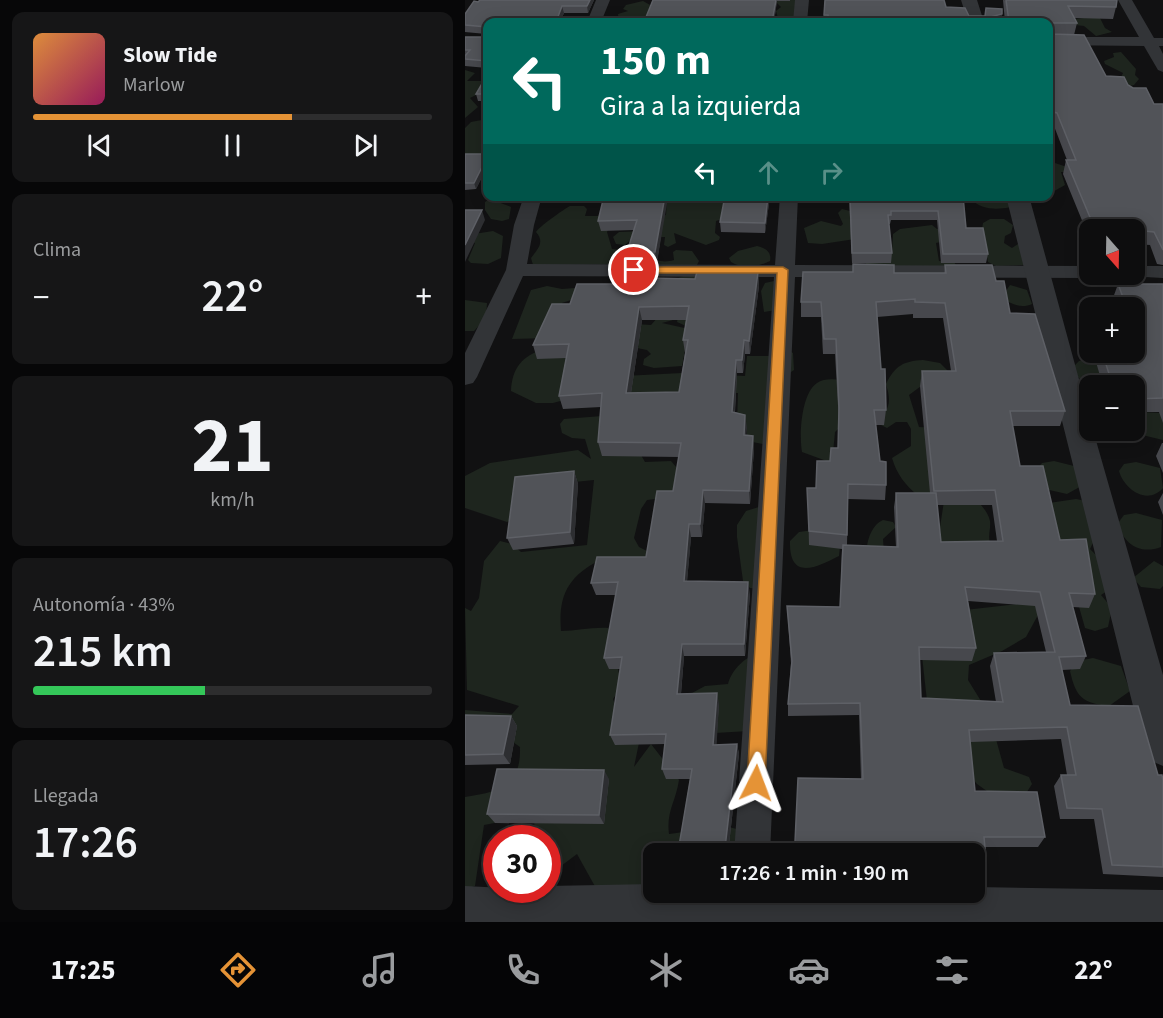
<!DOCTYPE html>
<html lang="es">
<head>
<meta charset="utf-8">
<style>
  :root { --surface:#0d0d0e; --page:#161617; --text:#f1f3f6; --muted:#9a9c9e; --line:#2d2d2e; --accent:#e59336 }
  body { margin:0; font-family:"Source Sans 3",sans-serif; background:var(--page); color:var(--text); height:100vh; display:flex; flex-direction:column; font-size:22px; white-space:nowrap }
  * { box-sizing:border-box; margin:0 }
  p { font-size:20px; color:var(--muted) }
  .icon { flex:none; width:33px; height:33px; fill:none; stroke:currentColor; stroke-width:2; stroke-linecap:round; stroke-linejoin:round }
  .map { position:relative; flex:1; overflow:hidden }
  .drawer { display:flex; flex-direction:column; gap:12px; padding:12px; background:#070708; width:465px }
  .drawer>* { flex:none }
  .hud { position:absolute; left:18px; top:18px; width:570px; height:183px; border-radius:12px; box-shadow:0 3px 15px #0003,0 0 0 2px var(--line); background:#00695c; color:#fff; overflow:hidden }
  .needle { width:39px; rotate:160deg }
  .buttons { position:absolute; left:614px; top:219px; display:grid; gap:12px }
  .buttons a { display:grid; place-items:center; width:66px; height:66px; border-radius:12px; background:var(--surface); box-shadow:0 3px 15px #0003,0 0 0 2px var(--line); font-size:30px }
  .speed { position:absolute; left:18px; top:825px; display:flex; gap:12px; font-size:30px; font-weight:700; text-align:center }
  .speed>* { display:grid; place-content:center; width:78px; height:78px; border-radius:50%; background:var(--surface); box-shadow:0 3px 15px #0003,0 0 0 2px var(--line); line-height:1 }
  .speed .limit { border:9px solid #d22; background:#fff; color:#111 }
  .pin { position:absolute; display:grid; place-items:center; width:51px; height:51px; color:#fff; margin:-26px; border:3px solid #fff; border-radius:50%; box-shadow:0 2px 6px #0007 }
  .me { position:absolute; width:66px; margin:-33px; rotate:3deg; stroke-linejoin:round; filter:drop-shadow(0 0 4px #0008) }
  .turn { display:flex; align-items:center; gap:21px; height:126px; padding:0 18px; font-size:27px }
  .turn .icon { width:78px; height:78px; stroke-width:2.5 }
  .turn b { display:block; font-size:42px; line-height:51px }
  .lanes { display:flex; align-items:center; height:57px; padding:0 18px; background:#0003; justify-content:center; gap:30px; direction:ltr }
  .lanes .off { opacity:.35 }
  .big { font-size:45px; font-weight:600; line-height:1.1 }
  .drawer .widget { flex:1; display:flex; flex-direction:column; justify-content:center; gap:9px; min-width:0; padding:0 21px; border-radius:12px; background:var(--page) }
  .drawer .dial { align-items:center; gap:0 }
  .dial b { font-size:78px; line-height:1 }
  .song { display:flex; align-items:center; gap:18px }
  .cover { width:72px; height:72px; border-radius:9px; background:linear-gradient(135deg,hsl(30 70% 55%),hsl(330 70% 35%)) }
  .played { height:6px; border-radius:3px; background:linear-gradient(90deg,var(--accent) 65%,var(--line) 65%) }
  .keys { display:flex; justify-content:space-around; direction:ltr }
  .heat { display:flex; justify-content:space-between; align-items:center; font-size:33px; direction:ltr }
  .charge { height:9px; border-radius:4px; background:linear-gradient(90deg,#34c759 43%,var(--line) 0) }
  .trip { position:absolute; left:178px; top:843px; width:342px; height:60px; border-radius:12px; background:var(--surface); box-shadow:0 3px 15px #0003,0 0 0 2px var(--line); font-weight:600; line-height:60px; text-align:center }
  .tabs { display:flex; height:96px; justify-content:space-around; align-items:center; background:#050506; color:var(--muted) }
  .tabs .icon { width:42px; height:42px }
  .tabs .selected { color:var(--accent) }
  .tabs b { font-size:27px; color:var(--text) }
  main { display:flex; flex:1; min-height:0 }
  .map>svg:first-child { display:block }
  .green { fill:#1e251e }
  .lines { fill:none; stroke-linecap:round; stroke-linejoin:round }
  .minor { fill:#323437; fill-rule:evenodd }
  .tertiary { fill:#323437; fill-rule:evenodd }
  .wall { fill:#47484d; fill-rule:evenodd }
  .shaded-wall { fill:#2d2e31 }
  .building { fill:#515358; stroke:#5e6066; stroke-width:1.5; fill-rule:evenodd }
  .route { fill:#e59336; stroke:#956023; stroke-width:1.5 }
</style>
</head>
<body>
<main>
<section class="drawer">
<div class="widget">
<div class="song"><i class="cover"></i><div><b>Slow Tide</b><p>Marlow</p></div></div>
<div class="played"></div>
<div class="keys"><svg class="icon" aria-label="previous" viewBox="0 0 24 24"><path d="M18 5L8 12l10 7zM5 5v14"/></svg><svg class="icon" aria-label="pause" viewBox="0 0 24 24"><path d="M8 5v14M16 5v14"/></svg><svg class="icon" aria-label="next" viewBox="0 0 24 24"><path d="M6 5l10 7-10 7zM19 5v14"/></svg></div>
</div>
<div class="widget"><p>Clima</p>
<div class="heat"><a>−</a><b class="big">22°</b><a>+</a></div>
</div>
<div class="widget dial"><b>21</b><p>km/h</p></div>
<div class="widget"><p>Autonomía · 43%</p><b class="big">215 km</b><div class="charge"></div></div>
<div class="widget"><p>Llegada</p><b class="big">17:26</b></div>
</section>
<div class="map">
<svg width="698" height="922" viewBox="0 0 698 922">
  <rect width="100%" height="100%" fill="#111112"/>
  <path class="green" d="M314,0H333L335,22H314L311,11L316,7L311,2Z
    M178,1L187,6L192,22H154L153,14L163,11L158,9L161,5Z
    M627,17L635,18L640,28L647,32L631,36L619,26L584,22Z
    M656,52L671,69L670,75L674,79L669,85L661,87L656,77L658,73L640,64L639,61L649,57L648,53Z
    M0,70L10,73L2,81H22L17,92L5,98L13,107L0,118Z
    M22,119V153L0,160V128L6,122Z
    M584,161L605,168L606,172H596L600,185L584,194Z
    M173,197H258L260,202L257,219L251,221L250,233L255,237L254,240L241,245L209,233L211,243L203,247L199,245L200,237H169L160,245L151,244L148,237L154,232L179,231L180,216L201,215L202,198Z
    M508,197H549L546,207C532,210 516,210 506,199Z
    M25,199L46,207L44,219L37,221L26,219L20,210V202Z
    M105,206H119L122,209L120,216H136L145,226L142,232L147,249L157,250L166,264L68,265L66,258C73,249 80,242 71,232C74,227 99,209 105,206Z
    M377,209L389,212L391,221L385,224L390,239L357,244L343,243L339,228L356,221L376,226L378,224L373,213Z
    M525,219H539L548,225L546,233L540,236L539,243L547,248L556,242L560,265L531,266L523,262L517,229L518,223Z
    M467,225L472,229H489V239L471,243L474,261L489,262L491,265L487,268L402,265L396,257L399,253L427,252L428,234L435,229Z
    M28,231L38,236L36,258L23,264L6,263L3,260L10,243L0,242L9,234Z
    M292,246C300,248 307,252 305,261C293,267 277,269 266,262L264,258L273,251Z
    M211,250L227,251L234,261L232,265H177V261C189,258 197,264 209,260L208,252Z
    M224,274L253,277L232,322L221,326L212,322L215,308L208,320L197,323L224,329L217,366L189,368L178,365L179,359L186,354L182,350L172,348L139,322L186,325L208,300L197,284Z
    M309,281L317,309L299,312L296,291L300,283Z
    M545,285L562,290L567,304C556,309 547,304 536,298Z
    M82,286L97,289L123,287L115,297L97,303C112,329 107,352 100,379L217,373L280,376L282,356H305L321,349L328,353L329,370L320,376L313,447L277,440L282,439V427L272,424L273,393L220,394L176,455L180,462L206,461L223,481L195,504L190,499L182,500L176,509L169,538L174,547L184,552L176,570L135,560C103,576 93,596 96,631C112,631 127,627 143,628L150,639L151,661L157,686L148,699L155,718L180,714L169,767L186,744L214,780C211,801 201,812 204,834C241,830 255,816 289,838L291,853L189,854V892L137,899L112,854L96,866L86,883L83,885L82,838H68L70,815L19,825L10,886L0,890V797C35,791 56,787 55,747L45,740L0,747V710L47,714L54,706L2,690L0,608L6,611L14,598L19,561L35,541L47,544L56,552L122,545L129,480L61,487L52,517L42,522L0,508V476L25,463L113,450L126,459L120,439L107,438L97,433L95,424L99,419L150,415V386L88,403H71L46,391C47,368 57,356 79,349L83,338L47,339L66,290Z
    M0,300L22,303L21,318L9,331H0Z
    M625,359L631,361L638,385C623,385 613,383 608,367L614,361Z
    M458,360L475,363L483,371L467,378L444,395L454,427L505,430L508,496C514,503 523,511 525,521C526,530 522,536 526,546L491,611L561,603L570,605L573,615L561,637L537,651L504,665L503,680L524,714L539,768L564,777L567,784L560,795L526,794L512,784L465,728L457,656L477,552L475,527L479,501L472,491L453,496C440,484 432,475 427,458L446,446V429L442,422H431L422,428L408,421L382,420L370,432L367,463L337,452C334,435 336,394 352,383C360,377 375,380 385,381L417,417C426,405 425,398 421,384C430,366 438,361 458,360Z
    M672,412L698,413V440L677,435L669,426Z
    M589,461L613,467L620,484L602,494L580,489L571,470L577,463Z
    M671,462L695,468L698,488C682,506 659,489 654,471L659,464Z
    M611,499L621,501L633,532L625,549L632,556L645,589L636,595L647,608L643,627L630,631L620,628L600,557L577,504Z
    M297,506L293,589L285,588L278,581L272,537V525L281,511Z
    M671,513L697,520L696,547C675,555 658,544 653,523L659,515Z
    M418,520L428,522L431,527L418,539L419,552L402,549C402,539 408,524 418,520Z
    M348,530L375,547L374,556C352,567 324,582 325,541L334,532Z
    M689,561L698,566V586L695,589L676,587L668,578Z
    M294,653L284,731L250,733L225,704L227,693L240,686L263,684C267,669 280,657 294,653Z
    M628,658L656,666L665,691L644,706C618,703 611,698 605,671L613,661Z"/>
  <g class="lines">
    <path class="minor" d="M131,0H145L136,22H122Z
      M330,0H344L342,22H328Z
      M653,0H667L689,38H698V46H694L698,54V72L693,70L679,46L584,45V37H674Z
      M59,196H77L69,225L62,264L310,265L315,196H333L330,265L624,266V274H633L624,278L330,277L305,854H269L309,277L58,276L12,377L8,383L0,385V353L41,270L49,225Z
      M669,266H698V278L662,276L660,274H669Z
      M189,884V892H510V887L698,890V922H0V886L82,890V886Z"/>
    <path class="tertiary" d="M496,0H512L519,22H503Z
      M541,196H564L624,416V430H628L698,675V766L684,760L678,746Z"/>
  </g>
  <path class="wall" d="M129,0L123,13H99L95,22H22V68L0,66V37H20L21,34L0,32V14L13,2Z
    M188,0H325V1H312L309,22H179Z
    M538,0L651,7L648,19L610,18L612,23L609,35L641,76L663,85L689,104H698V265L692,264L685,245L669,244V230H624V235H623L598,174L601,160H602L589,126L584,124V22H540Z
    M481,7L504,16H520L521,8L537,14L536,22H359V15Z
    M22,75V101H13L11,94Z
    M22,135V153H20L18,146Z
    M0,154H22V167L11,189L0,190Z
    M139,196H202L192,262H164L162,252L169,230L136,231L133,221Z
    M260,196H305L300,233L256,232L255,222Z
    M384,196H498L501,228L523,254L521,263H476L472,220H426L425,224H424L427,253L426,263H387Z
    M388,264L429,273H479L480,265L531,281L545,313L600,411L595,426H547L555,466L595,540L630,594L624,608L608,607L621,656L615,669L597,670L605,705L693,775L698,781V877L638,874L629,819H595L589,786L596,775H602L596,739L505,742L510,791L580,837L573,847H520L521,859L516,868H510V854H443V852H331L330,842L396,779L394,715L323,716V704L326,663L322,606L375,607L377,549L344,545L343,503L373,448L374,423L370,354H358L356,317H336V302L388,272ZM448,314V318H478L486,371H457L455,386L465,493H431L429,507L431,547L382,545L383,499L420,500L421,485L415,461L411,425H419L421,410L416,369L412,317ZM472,505H527L532,541L476,542ZM503,601L570,606L581,652L529,653L525,666L531,702L456,698L455,660L507,661L511,648Z
    M293,272L294,286L285,354H280L278,373H272L270,412L280,415L281,435L288,436L289,449L285,504L240,503L237,537H226L222,581L285,594L280,656H219L216,694L254,704L251,745L272,744L274,754L263,854H217L214,846L225,779H201L197,769L200,744L150,745L145,735L155,669H144L139,658L151,595H131L126,583L181,557L208,491L214,457L137,456L133,442L136,407L98,409L94,396L101,358L72,359L68,345L105,304L151,284L187,278L230,279ZM177,320H221L218,340L220,353L214,392L166,393Z
    M653,284H698V423L694,412H669V386H638L628,352H669V308H652L648,298Z
    M697,443H698V473L691,456Z
    M109,471L113,484L109,544L48,550L42,538Z
    M698,493V515L693,502Z
    M0,715L46,716L52,726L45,764L0,765Z
    M144,779L139,824L30,823L22,814Z"/>
  <path class="shaded-wall" d="M125,0H129L123,13L122,6Z
    M311,0H312L309,22H307Z
    M97,6L99,13L95,22H91Z
    M537,14L536,22H506Z
    M22,157V167L11,189L9,183Z
    M200,196H202L203,198L192,262L190,252Z
    M303,196H305L300,233V223Z
    M17,210L20,220L0,262V245Z
    M185,265L187,279L181,278Z
    M293,272L294,286L285,354L284,341Z
    M174,307L177,320L164,406L161,393Z
    M279,340L280,354L278,373L277,360Z
    M271,360L272,373L269,425L267,412Z
    M280,415L282,428L280,448L279,435Z
    M288,436L289,449L285,504L284,491Z
    M109,471L113,484L109,544L105,532Z
    M238,490L240,503L237,537L235,524Z
    M224,524L226,537L221,593L219,581Z
    M283,582L285,594L280,656L279,644Z
    M217,644L219,656L215,705L212,694Z
    M252,693L254,704L251,755L248,745Z
    M46,716L52,726L45,764L38,754Z
    M272,744L274,754L263,854H261L260,848Z
    M139,770L144,779L139,824L134,815Z"/>
  <path class="building" d="M15,0H125L122,6H97L91,22H22V61L0,59V56L5,50H0V37H20L22,27L0,25V14L9,1L13,2Z
    M188,0H311L307,22H179Z
    M360,0H479L481,7L500,8L504,16H520L521,8L537,9V14L506,22H363V15H359Z
    M541,0H652L651,7L603,6L612,23H585V34L619,35L641,76L659,77L663,85L668,88H681L689,104H698V250L689,232L670,230L668,222H627L601,160H611L592,113L584,111V22H544Z
    M22,75V94H11Z
    M22,135V145L18,146Z
    M0,154H22V157L9,183H0Z
    M139,196H200L190,252H162L172,220L133,221Z
    M260,196H303L300,223L255,222Z
    M385,196H498L501,228H518L523,254H478L473,211H426V215H423L427,253H387Z
    M0,210H17L0,245Z
    M388,264L429,265V273H481L480,265H527L531,281H539L545,313L570,314L600,411H545L555,466H578L595,540L621,539L630,594L604,593L621,656L594,657L605,705L673,706L693,775H697L698,781V867L647,865L637,809L602,808L596,775H611L602,727L504,730L510,791L572,792L580,837H519L521,859H510V854H446V842H330L333,778L398,779L395,703L323,704L327,661L322,606L375,607L378,545L433,547L431,493H471L476,542L538,541L530,490L469,491L457,371H491L480,303L450,302V299L411,302L416,369H420L421,410H409L415,461L421,462V485L383,484L382,535L344,531L342,488H351L352,461H365L366,448H373L374,408L371,339H359L356,302H336L338,272H388ZM500,587L575,592L590,652L529,653L538,702L456,698L454,647L511,648Z
    M156,265H185L181,278L230,279L232,272H293L284,341L279,340L277,360H271L267,412L280,415L279,435L288,436L284,491L238,490L235,524H224L219,581L283,582L279,644H217L212,694L252,693L248,745L272,744L260,848L214,846L227,769H197L201,734L145,735L157,657L139,658L153,582L126,583L132,557H181L192,491H208L216,443L133,442L137,393L94,396L104,344L68,345L87,304H105L112,284H151ZM224,306L218,340H223L214,392L161,393L174,307Z
    M653,284H698V398L669,399V386H648L637,352H669V308H662Z
    M109,471L105,532L42,538L50,477Z
    M0,715L46,716L38,754L0,755Z
    M32,769L139,770L134,815L22,814Z"/>
  <path class="route" d="M165,267H318L323,270L300,783L297,790L291,793L284,790L282,783L312,273H169L163,270Z"/>
</svg>
<div class="buttons">
<a><svg class="needle" viewBox="-14 -14 28 28"><path d="M0-13l5 13h-10z" fill="#e53935"/><path d="M0 13l5-13h-10z" fill="#9a9c9e"/></svg></a>
<a>+</a>
<a>−</a>
</div>
<div class="speed"><div class="limit">30</div></div>
<div class="pin" style="left:169px;top:270px;background:#d93025"><svg class="icon" aria-label="arrive" viewBox="0 0 24 24"><path d="M6 21V4h12l-3 4 3 4H6"/></svg></div>
<svg class="me" style="left:291px;top:783px" viewBox="-20 -20 40 40"><path d="M0-17L14 15 0 8-14 15z" fill="#e59336" stroke="#fff" stroke-width="4"/></svg>
<div class="trip">17:26 · 1 min · 190 m</div>
<div class="hud">
<div class="turn"><svg class="icon" aria-label="left" viewBox="0 0 24 24"><path d="M17 20v-9H6M10 6l-5 5 5 5"/></svg><div><b>150 m</b>Gira a la izquierda</div></div>
<div class="lanes"><svg class="icon" aria-label="left" viewBox="0 0 24 24"><path d="M17 20v-9H6M10 6l-5 5 5 5"/></svg><svg class="icon off" aria-label="ahead" viewBox="0 0 24 24"><path d="M12 20V5M6 11l6-6 6 6"/></svg><svg class="icon off" aria-label="right" viewBox="0 0 24 24"><path d="M7 20v-9h11M14 6l5 5-5 5"/></svg></div>
</div>
</div>
</main>
<nav class="tabs">
<b>17:25</b>
<svg class="icon selected" aria-label="directions" viewBox="0 0 24 24"><path d="M12 3l9 9-9 9-9-9zM9 14v-3h6M13 9l2 2-2 2"/></svg>
<svg class="icon" aria-label="music" viewBox="0 0 24 24"><path d="M9 18V5l10-2v13"/><circle cx="6" cy="18" r="3"/><circle cx="16" cy="16" r="3"/></svg>
<svg class="icon" aria-label="phone" viewBox="0 0 24 24"><path d="M5 4h4l2 5-3 2q2 4 5 5l2-3 5 2v4C11 20 4 13 5 4z"/></svg>
<svg class="icon" aria-label="climate" viewBox="0 0 24 24"><path d="M12 3v18M4 7l16 10M4 17L20 7"/></svg>
<svg class="icon" aria-label="car" viewBox="0 0 24 24"><path d="M5 17H2v-5l4-1 3-4h7l3 4 3 1v5h-3M9 17h6M6 11h13"/><circle cx="7" cy="17" r="2"/><circle cx="17" cy="17" r="2"/></svg>
<svg class="icon" aria-label="filters" viewBox="0 0 24 24"><path d="M4 7h16M4 17h16"/><circle cx="9" cy="7" r="2"/><circle cx="15" cy="17" r="2"/></svg>
<b>22°</b>
</nav>
</body>
</html>
